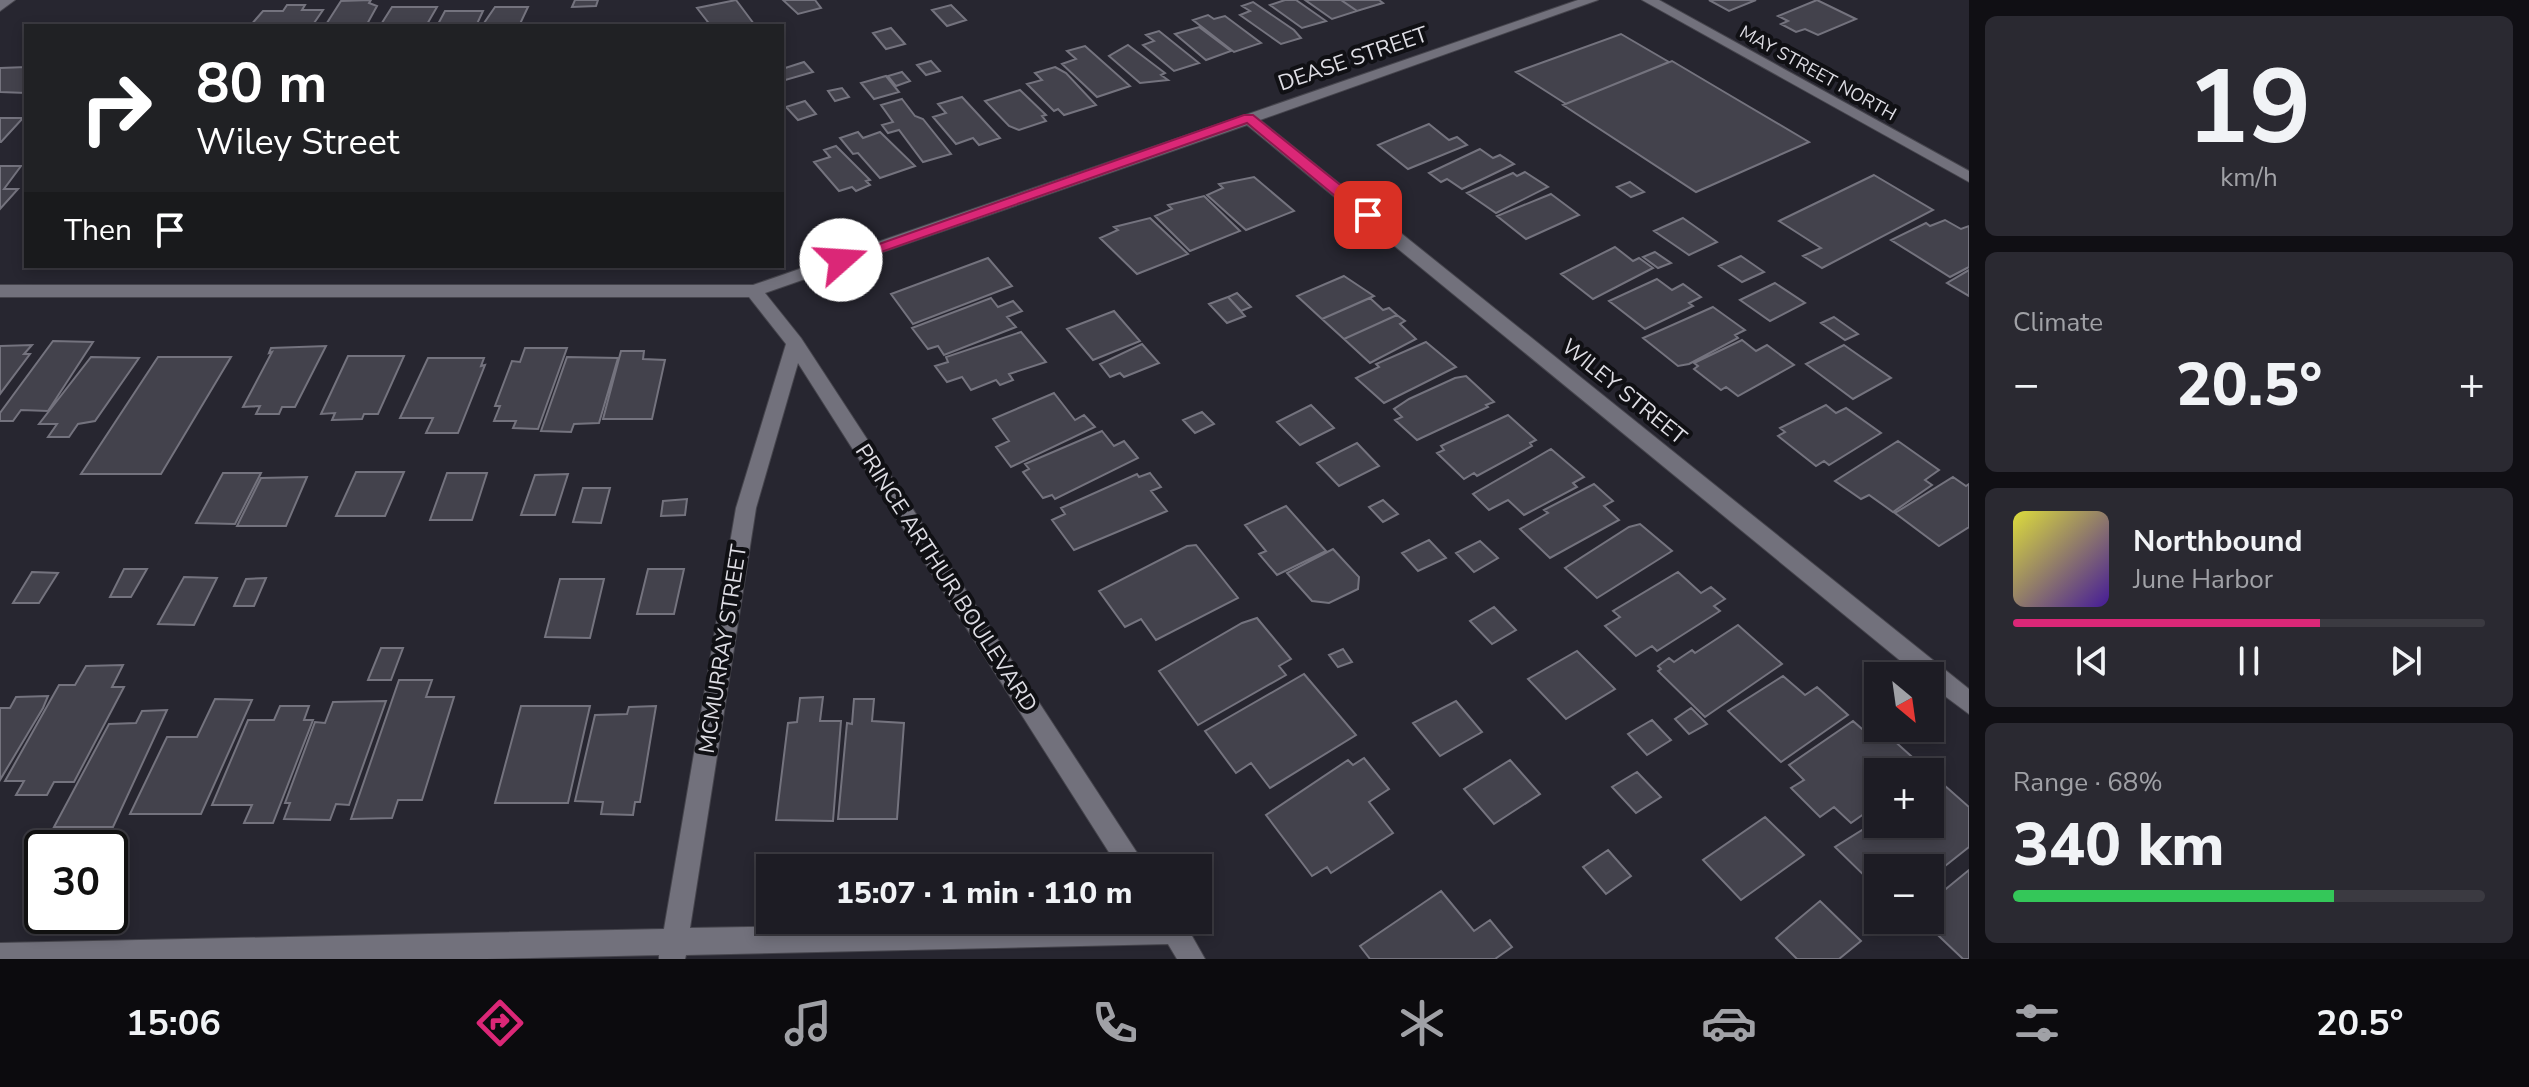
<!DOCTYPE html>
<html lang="en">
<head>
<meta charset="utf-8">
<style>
  :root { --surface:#1d1c24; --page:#2a2931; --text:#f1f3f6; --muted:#a0a1a6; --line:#3b3a41; --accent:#db2777 }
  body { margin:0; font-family:"Nunito Sans",sans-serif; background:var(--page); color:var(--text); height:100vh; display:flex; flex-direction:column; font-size:30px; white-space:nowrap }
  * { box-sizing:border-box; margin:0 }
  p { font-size:26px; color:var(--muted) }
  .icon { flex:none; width:44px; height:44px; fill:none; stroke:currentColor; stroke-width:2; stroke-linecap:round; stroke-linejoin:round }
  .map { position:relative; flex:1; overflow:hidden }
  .sheet { display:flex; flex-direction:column; gap:16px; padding:16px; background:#100f14; width:560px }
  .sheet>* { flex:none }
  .hud { position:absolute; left:24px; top:24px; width:760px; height:244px; border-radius:0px; box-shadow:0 4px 12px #0003,0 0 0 2px var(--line); background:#202124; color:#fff; overflow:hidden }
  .needle { width:52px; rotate:151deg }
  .fabs { position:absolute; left:1864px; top:662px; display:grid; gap:16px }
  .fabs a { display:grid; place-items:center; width:80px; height:80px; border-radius:0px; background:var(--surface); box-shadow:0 4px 12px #0003,0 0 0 2px var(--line); font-size:40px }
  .speed { position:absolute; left:24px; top:830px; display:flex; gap:16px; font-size:40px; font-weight:700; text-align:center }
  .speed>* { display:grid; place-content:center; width:104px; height:104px; border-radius:50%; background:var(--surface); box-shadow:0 4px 12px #0003,0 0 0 2px var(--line); line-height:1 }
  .speed .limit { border:4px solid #111; border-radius:12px; background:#fff; color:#111 }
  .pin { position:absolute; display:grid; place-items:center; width:68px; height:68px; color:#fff; margin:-34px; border-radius:16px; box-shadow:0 4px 12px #0006 }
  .me { position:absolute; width:88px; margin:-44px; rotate:71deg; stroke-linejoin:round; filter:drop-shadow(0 0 6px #0008) }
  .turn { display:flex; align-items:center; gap:28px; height:168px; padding:0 40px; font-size:36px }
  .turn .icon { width:104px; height:104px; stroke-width:2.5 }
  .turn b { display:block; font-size:56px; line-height:68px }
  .then { display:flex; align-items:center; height:76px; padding:0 40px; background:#0003; gap:16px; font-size:30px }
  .big { font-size:60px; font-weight:800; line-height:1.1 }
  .sheet .card { flex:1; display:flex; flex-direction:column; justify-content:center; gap:12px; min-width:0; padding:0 28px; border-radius:12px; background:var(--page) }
  .sheet .dial { align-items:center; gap:0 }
  .dial b { font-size:104px; line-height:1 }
  .song { display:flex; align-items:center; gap:24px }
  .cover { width:96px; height:96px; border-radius:12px; background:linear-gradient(135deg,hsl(60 70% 55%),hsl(260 70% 35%)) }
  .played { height:8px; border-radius:4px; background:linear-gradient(90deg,var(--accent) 65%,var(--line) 65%) }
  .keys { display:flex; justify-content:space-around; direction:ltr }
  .heat { display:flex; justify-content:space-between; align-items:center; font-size:44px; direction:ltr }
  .charge { height:12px; border-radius:6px; background:linear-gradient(90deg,#34c759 68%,var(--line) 0) }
  .trip { position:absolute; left:756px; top:854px; width:456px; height:80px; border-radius:0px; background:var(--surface); box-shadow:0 4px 12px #0003,0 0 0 2px var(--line); font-weight:800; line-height:80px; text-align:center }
  .tabs { display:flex; height:128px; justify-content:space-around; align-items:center; background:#0c0b0e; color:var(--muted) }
  .tabs .icon { width:56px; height:56px }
  .tabs .active { color:var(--accent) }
  .tabs b { font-size:36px; color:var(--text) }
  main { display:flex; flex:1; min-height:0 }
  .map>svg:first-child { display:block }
  .building { fill:#43424c; stroke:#74737e; stroke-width:2 }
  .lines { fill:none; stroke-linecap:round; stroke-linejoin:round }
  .minor-casing { stroke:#46454d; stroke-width:2 }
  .secondary-casing { stroke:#46454d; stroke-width:2 }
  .minor { fill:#72717c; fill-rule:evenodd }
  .secondary { fill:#72717c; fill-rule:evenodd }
  .route { fill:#db2777; stroke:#8e194d; stroke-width:2 }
  .labels { text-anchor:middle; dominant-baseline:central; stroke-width:8; stroke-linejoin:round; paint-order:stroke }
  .far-street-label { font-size:18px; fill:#dedde4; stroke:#101014 }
  .street-label { font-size:22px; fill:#dedde4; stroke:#101014 }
</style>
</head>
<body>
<main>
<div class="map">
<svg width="1969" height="959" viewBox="0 0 1969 959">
  <rect width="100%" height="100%" fill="#272630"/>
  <path class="building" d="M371,0L369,3L377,6L366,26H325L341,1Z
    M575,0H598L596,6L572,7Z
    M736,0L754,24L711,26L697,8Z
    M783,0H815L821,8L798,14Z
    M1285,0H1296L1326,21L1302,28L1270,5Z
    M1305,0H1341L1357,11L1332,19Z
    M1341,0H1379L1383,3L1357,11Z
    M1709,0H1756L1729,11Z
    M1817,0L1856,19L1818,35L1805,29L1796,32L1781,24L1788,21L1778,16Z
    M1253,2L1294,30L1301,38L1281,44L1240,15L1250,11L1242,6Z
    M287,5H305L302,10H323L312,26H250L263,11H283Z
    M951,5L966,20L947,26L932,10Z
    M392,7H437L426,26H380Z
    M495,7H528L519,26H482Z
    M445,11H483L476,26H437Z
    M1208,15L1214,19L1225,16L1261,43L1234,52L1193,20Z
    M1199,27L1231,51L1206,60L1175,34Z
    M891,28L905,44L886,49L873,33Z
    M1159,31L1199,63L1174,71L1143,45L1154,41L1146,35Z
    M1621,34L1669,62L1566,104L1516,72Z
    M1128,45L1165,73L1161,75L1168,80L1140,83L1109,56Z
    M1085,46L1130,86L1097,97L1062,64L1076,59L1067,51Z
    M931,61L940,71L926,75L917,65Z
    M1672,61L1726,93L1809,142L1696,192L1563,105Z
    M804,62L813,72L782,81V69Z
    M26,67V93L0,92V68Z
    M1055,67L1066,73L1096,105L1064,115L1058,109L1054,111L1027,84L1042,80L1035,73Z
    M902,72L910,81L896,86L888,76Z
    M886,76L899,92L874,99L861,83Z
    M842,88L849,97L835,101L828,91Z
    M1020,90L1046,115L1042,116L1046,121L1019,130L1009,126L985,101Z
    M962,97L1000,138L979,145L973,138L956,144L933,117L946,113L938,104Z
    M902,99L915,116L923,119L951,154L923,162L899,130L888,133L882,125L893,122L881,105Z
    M805,101L816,114L798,120L786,107Z
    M0,118H23L1,142H0Z
    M1429,124L1449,140L1457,137L1467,145L1408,169L1378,145Z
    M858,132L863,138L880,132L915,166L880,178L858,153L853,154L840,138Z
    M836,146L870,180L866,181L870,185L856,191L852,187L839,191L814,162L830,157L824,150Z
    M1480,149L1493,158L1500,155L1514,164L1462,189L1447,179L1441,182L1429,173Z
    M0,166H21L4,189H18L0,209Z
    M1525,172L1548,187L1496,213L1467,193L1513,173L1517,176Z
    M1874,175L1933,210L1822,268L1803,256L1821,248L1779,221Z
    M1254,177L1294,211L1246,230L1207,195L1223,188L1219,184Z
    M1630,182L1644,192L1631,197L1617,187Z
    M1551,194L1579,215L1526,239L1497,216Z
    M1204,196L1240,231L1190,251L1155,216L1172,209L1168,205Z
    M1150,218L1188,254L1137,274L1100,238L1118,230L1114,227Z
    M1683,218L1717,242L1689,255L1654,231Z
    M1945,220L1961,229L1969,226V267L1950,277L1891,240L1926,223L1930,226Z
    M1615,247L1633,261L1639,258L1653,268L1593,299L1561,274Z
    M1655,252L1671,263L1658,268L1643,257Z
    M1741,256L1764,272L1742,282L1719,266Z
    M988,258L1012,286L913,324L891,294Z
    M1969,270V296L1947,283Z
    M1344,276L1374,296L1322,319L1297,296Z
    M1657,279L1672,290L1683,284L1701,297L1689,303L1693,306L1645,329L1609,301Z
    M1775,283L1805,303L1770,321L1740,300Z
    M1237,293L1251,307L1241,311L1228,297Z
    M1228,297L1245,316L1227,323L1209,304Z
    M991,298L998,307L1013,301L1022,311L1007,317L1016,327L944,355L938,346L928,349L912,328Z
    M1370,298L1383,310L1389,308L1397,315L1344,339L1322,319Z
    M1713,307L1745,330L1735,335L1738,338L1689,364L1678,366L1643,338Z
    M1114,311L1140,341L1093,360L1067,329Z
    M1397,315L1405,321L1400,324L1416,339L1370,363L1344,339Z
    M1834,317L1858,334L1845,340L1821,323Z
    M1021,332L1046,362L1009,374L1013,380L1000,385L996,380L971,390L962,377L947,382L935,366L948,362L946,357Z
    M1742,340L1756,351L1767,345L1794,365L1738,396L1726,387L1721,390L1694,369L1698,366L1694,363Z
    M53,341L93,342L48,411L21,410L13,421H0V413Z
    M1426,342L1456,367L1384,403L1356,378L1379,367L1376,364Z
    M1142,344L1159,363L1124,377L1120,373L1110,377L1100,364Z
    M32,345L24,354H30L0,394V346Z
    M1844,345L1891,378L1853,399L1806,364Z
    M326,346L295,407H282L279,414H256L260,406L243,407L272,352L269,353L271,348Z
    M525,348H567L538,429L513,428L516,421H494L500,406H495L512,361L520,362Z
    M621,351H644L643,359L665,360L652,419H603Z
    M348,356H404L378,414H364L362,419L332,420L335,413L321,414Z
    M91,357L139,358L95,421L78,424L69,437H48L57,424H39Z
    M158,357H231L161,474H81Z
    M567,357L618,358L599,423L574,424L571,432L541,431Z
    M428,358H484L481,366L485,365L458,433H426L433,418H400Z
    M1466,376L1494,402L1486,405L1488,407L1417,440L1395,420L1402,417L1394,409L1409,399L1455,378Z
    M1054,393L1075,420L1084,415L1095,427L1011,467L996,447L1009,441L993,419Z
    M1311,405L1334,428L1300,445L1277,422Z
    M1826,405L1836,413L1846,408L1881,433L1829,465L1824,461L1816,466L1778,436L1785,432L1780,428Z
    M1202,412L1214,424L1195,433L1183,420Z
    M1508,415L1536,440L1530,443L1532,446L1477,476L1474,473L1464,479L1437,453L1444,450L1441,446Z
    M1102,431L1114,446L1124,441L1138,458L1055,499L1052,495L1043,498L1023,472L1029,469L1025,464Z
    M1898,441L1939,470L1925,480L1932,485L1893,512L1869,495L1861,499L1835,481Z
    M1357,443L1379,466L1339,486L1317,463Z
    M1551,449L1584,477L1573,483L1577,487L1524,515L1508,500L1489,510L1473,494Z
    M356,472H404L385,516H336Z
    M223,473H261L235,524L196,523Z
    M447,473H487L472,520H430Z
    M1150,473L1161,487L1151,491L1167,511L1074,550L1052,520L1065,514L1061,508L1137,474L1139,477Z
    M568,474L555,515H521L535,475Z
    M307,477L286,526H237L261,478Z
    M1953,477L1966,486L1969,484V527L1939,546L1895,513Z
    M1594,484L1613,501L1604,506L1619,520L1550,558L1520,529L1548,513L1544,510Z
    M583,488H610L601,523L573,522Z
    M687,499L685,515L661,516L663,501Z
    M1383,500L1398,514L1383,522L1369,507Z
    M1286,506L1326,551L1277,575L1259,554L1266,551L1245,525Z
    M1640,524L1672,551L1597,598L1565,568L1629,527Z
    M1429,540L1446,558L1418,571L1402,553Z
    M1480,541L1498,558L1474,572L1456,553Z
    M1196,545L1238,598L1156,640L1141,619L1125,627L1099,591L1187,546Z
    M1333,549L1359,577L1358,589L1329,603L1312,601L1287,573Z
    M124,569H147L131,597H110Z
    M648,569H684L674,614H637Z
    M32,572L58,573L39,603H13Z
    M1678,572L1701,593L1711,587L1725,599L1714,606L1720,611L1657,651L1652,646L1636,656L1605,626L1620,617L1613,611Z
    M184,577L217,578L194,625L158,624Z
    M266,578L254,606H234L246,579Z
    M560,579H604L590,638L545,637Z
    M1494,607L1516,630L1492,644L1470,621Z
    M1257,618L1291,659L1279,666L1286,675L1198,725L1159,671L1242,623Z
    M1738,625L1782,664L1705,717L1658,671L1661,669L1658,666L1669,658L1674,662L1692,650L1695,653Z
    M381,648H403L391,680H368Z
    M1343,649L1352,662L1338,667L1329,655Z
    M1577,651L1615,689L1566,719L1528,679Z
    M123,665L112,687H124L74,782H54L47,795H16L24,781H5L59,685H75L86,666Z
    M1304,674L1356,735L1270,788L1251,763L1236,773L1205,731Z
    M1783,676L1805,695L1817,687L1848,715L1781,762L1728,711Z
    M399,680H432L426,697H454L422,800H398L392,818L351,819Z
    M48,696L43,708L0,780V708H10L16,697Z
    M823,697L820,721H841L833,821L776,820L788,723L797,722L800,698Z
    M215,699L252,700L201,814H130L167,737H197Z
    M854,699H874L872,721L904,723L897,819H838L847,723L852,724Z
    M386,701L349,805L336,804L330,820L284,819L290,803H285L315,722L325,723L333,702Z
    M1456,701L1482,732L1440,756L1413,723Z
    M280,706H309L304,720H313L273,823H244L252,805H212L248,720H274Z
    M521,706H590L568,803H495Z
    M656,706L640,802H635L633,815L601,814L603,802L575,801L595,715L627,714L629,707Z
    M1691,708L1707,724L1689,734L1675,719Z
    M167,710L113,827H54L109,724L136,723L142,711Z
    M1652,720L1671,740L1647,755L1628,734Z
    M1853,721L1869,735L1880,728L1921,765L1911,772H1878V804L1851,823L1834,807L1820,817L1791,788L1804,780L1789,765Z
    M1364,758L1389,789L1369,802L1393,833L1331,873L1327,867L1312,876L1266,815L1348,760L1353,765Z
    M1510,760L1540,794L1494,824L1464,789Z
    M1637,772L1661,797L1636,813L1612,787Z
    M1935,777L1969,807V847L1930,878V868H1878V889L1835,847L1878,820V824H1930V780Z
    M1765,817L1804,855L1741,900L1703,860Z
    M1608,850L1631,876L1606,894L1583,867Z
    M1969,870V959H1963L1922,920H1930V902Z
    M1441,891L1474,931L1490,920L1512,947L1495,959H1370L1360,946Z
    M1820,901L1861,941L1839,959H1797L1776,938Z"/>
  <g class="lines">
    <defs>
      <path id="minor" d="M0,0H15L0,11Z
        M1578,0H1598L1260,120L1969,689V714L1930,685V676H1919L1247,125L765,293L801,338L1147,868H1119L798,363L756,508L690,928L1183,920L1205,959H1177L1168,944L686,955L685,959H659V955L486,959H0V943L664,929L736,508L786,344L749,297H0V285H753Z"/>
      <path id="secondary" d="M1642,0H1659L1969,171V182Z"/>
    </defs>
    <use href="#minor" class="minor-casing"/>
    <use href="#secondary" class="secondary-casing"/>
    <use href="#minor" class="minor"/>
    <use href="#secondary" class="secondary"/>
  </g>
  <path class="route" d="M1244,115H1253L1374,212V219H1363L1247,123L847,264H836L834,260Z"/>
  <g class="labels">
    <g class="far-street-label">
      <text transform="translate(1818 73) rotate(29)">MAY STREET NORTH</text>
    </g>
    <g class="street-label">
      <text transform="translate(1353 59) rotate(-19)">DEASE STREET</text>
      <text transform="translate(1624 392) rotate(39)">WILEY STREET</text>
      <text transform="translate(946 578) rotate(57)">PRINCE ARTHUR BOULEVARD</text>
      <text transform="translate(723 649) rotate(-81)">MCMURRAY STREET</text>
    </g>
  </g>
</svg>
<div class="fabs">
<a><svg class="needle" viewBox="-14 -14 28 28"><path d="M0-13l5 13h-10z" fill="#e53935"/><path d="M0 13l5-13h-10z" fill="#a0a1a6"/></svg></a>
<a>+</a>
<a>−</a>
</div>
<div class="speed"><div class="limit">30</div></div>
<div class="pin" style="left:1368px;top:215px;background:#d93025"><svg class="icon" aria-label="arrive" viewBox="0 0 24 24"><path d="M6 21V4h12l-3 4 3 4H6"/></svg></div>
<svg class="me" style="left:841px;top:260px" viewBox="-20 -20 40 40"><circle r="19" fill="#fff"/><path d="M0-13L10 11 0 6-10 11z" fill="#db2777"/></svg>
<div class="trip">15:07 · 1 min · 110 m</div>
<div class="hud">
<div class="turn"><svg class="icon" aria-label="right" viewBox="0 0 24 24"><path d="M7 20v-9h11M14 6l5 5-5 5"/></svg><div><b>80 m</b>Wiley Street</div></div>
<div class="then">Then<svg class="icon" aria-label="arrive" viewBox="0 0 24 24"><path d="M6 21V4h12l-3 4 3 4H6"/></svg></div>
</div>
</div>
<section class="sheet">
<div class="card dial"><b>19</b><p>km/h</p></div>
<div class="card"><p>Climate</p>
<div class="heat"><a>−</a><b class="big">20.5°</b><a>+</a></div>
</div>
<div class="card">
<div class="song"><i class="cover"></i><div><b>Northbound</b><p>June Harbor</p></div></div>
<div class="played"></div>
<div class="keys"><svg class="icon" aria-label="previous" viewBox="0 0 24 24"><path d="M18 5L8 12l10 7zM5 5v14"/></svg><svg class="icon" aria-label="pause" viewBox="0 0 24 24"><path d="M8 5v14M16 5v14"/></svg><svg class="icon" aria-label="next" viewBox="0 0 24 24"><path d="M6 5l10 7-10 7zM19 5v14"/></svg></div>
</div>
<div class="card"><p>Range · 68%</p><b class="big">340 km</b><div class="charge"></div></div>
</section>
</main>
<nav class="tabs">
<b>15:06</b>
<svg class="icon active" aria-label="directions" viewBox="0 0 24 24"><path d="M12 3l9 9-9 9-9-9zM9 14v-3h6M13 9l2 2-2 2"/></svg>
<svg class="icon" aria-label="music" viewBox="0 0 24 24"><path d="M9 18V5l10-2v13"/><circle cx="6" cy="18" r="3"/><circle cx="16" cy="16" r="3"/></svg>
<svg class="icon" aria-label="phone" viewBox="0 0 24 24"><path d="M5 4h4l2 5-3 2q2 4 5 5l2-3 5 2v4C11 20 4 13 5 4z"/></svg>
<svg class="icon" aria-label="climate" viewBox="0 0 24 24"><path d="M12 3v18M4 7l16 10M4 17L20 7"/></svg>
<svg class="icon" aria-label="car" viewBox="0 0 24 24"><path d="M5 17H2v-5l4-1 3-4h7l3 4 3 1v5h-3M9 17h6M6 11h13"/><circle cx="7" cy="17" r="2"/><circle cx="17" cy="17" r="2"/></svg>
<svg class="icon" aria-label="filters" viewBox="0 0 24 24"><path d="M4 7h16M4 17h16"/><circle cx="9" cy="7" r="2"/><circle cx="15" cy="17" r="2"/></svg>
<b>20.5°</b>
</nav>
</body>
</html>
